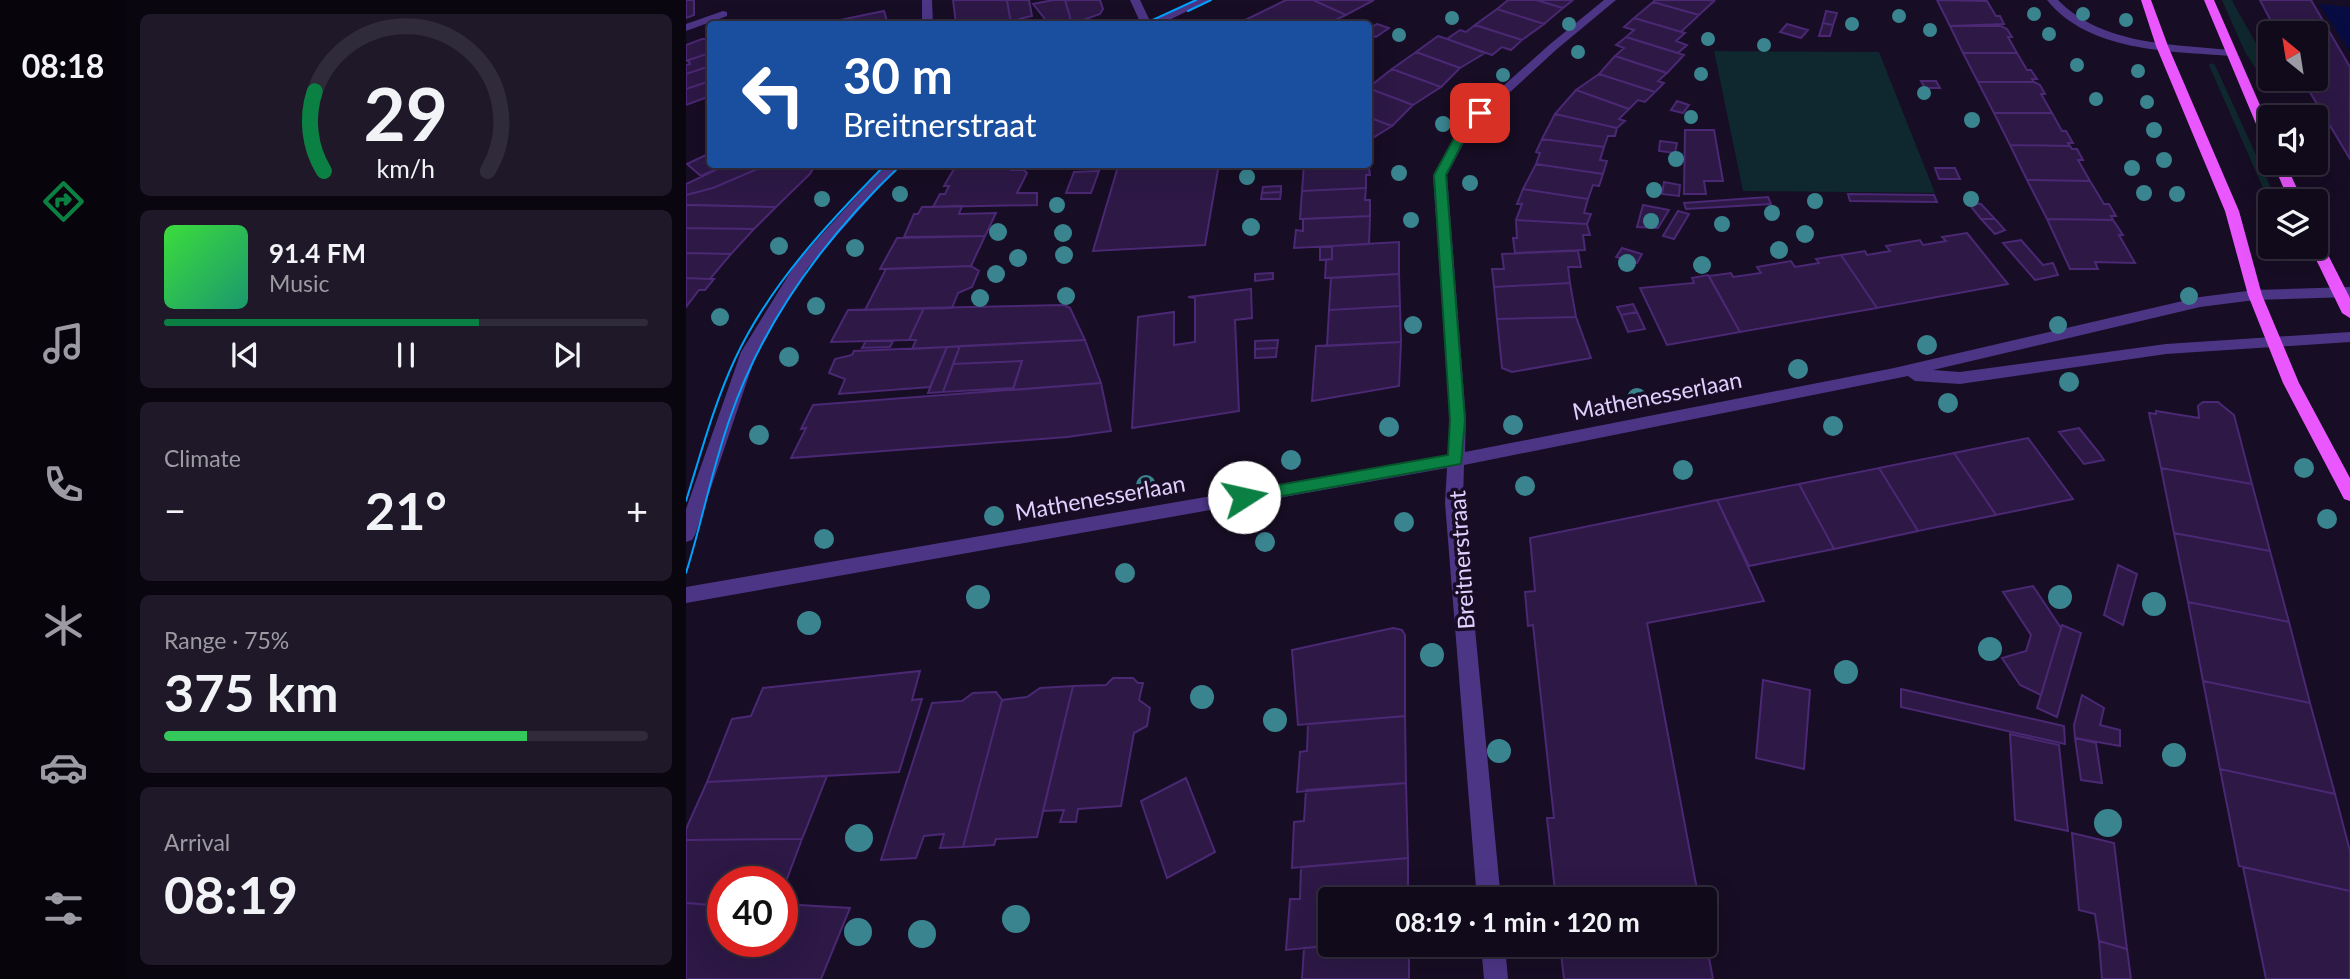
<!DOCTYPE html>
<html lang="en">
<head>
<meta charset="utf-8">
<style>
  :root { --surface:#110a1b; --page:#1e1828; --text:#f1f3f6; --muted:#9c9aa3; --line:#302b3a; --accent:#0b8043 }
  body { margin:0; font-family:Lato,sans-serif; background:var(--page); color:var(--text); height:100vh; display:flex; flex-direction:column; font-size:26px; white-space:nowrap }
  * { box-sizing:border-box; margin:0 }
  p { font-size:23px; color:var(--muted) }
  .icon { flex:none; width:38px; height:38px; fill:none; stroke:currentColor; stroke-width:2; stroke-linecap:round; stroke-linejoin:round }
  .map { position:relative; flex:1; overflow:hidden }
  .drawer { display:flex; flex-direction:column; gap:14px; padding:14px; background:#09060f; width:560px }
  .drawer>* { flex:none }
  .banner { position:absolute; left:21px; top:21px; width:665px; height:147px; border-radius:7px; box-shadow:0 7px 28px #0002,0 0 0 2px var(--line); background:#1a4fa0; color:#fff; overflow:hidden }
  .needle { width:46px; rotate:330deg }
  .buttons { position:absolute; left:1572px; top:21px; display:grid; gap:14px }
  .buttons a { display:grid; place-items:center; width:70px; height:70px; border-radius:7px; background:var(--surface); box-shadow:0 7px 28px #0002,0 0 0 2px var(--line); font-size:35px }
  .speed { position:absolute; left:21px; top:866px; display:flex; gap:14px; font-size:35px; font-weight:700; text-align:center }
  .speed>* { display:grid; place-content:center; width:91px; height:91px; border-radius:50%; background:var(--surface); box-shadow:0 7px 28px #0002,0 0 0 2px var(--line); line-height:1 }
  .speed .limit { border:10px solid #d22; background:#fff; color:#111 }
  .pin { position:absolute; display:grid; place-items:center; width:60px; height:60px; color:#fff; margin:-30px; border-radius:14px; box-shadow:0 4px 10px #0006 }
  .me { position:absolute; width:77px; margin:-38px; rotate:80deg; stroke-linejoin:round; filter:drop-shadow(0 0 5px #0008) }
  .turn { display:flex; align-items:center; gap:24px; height:147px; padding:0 21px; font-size:32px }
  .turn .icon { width:91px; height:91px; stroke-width:2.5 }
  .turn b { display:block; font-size:49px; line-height:60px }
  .big { font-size:52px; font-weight:700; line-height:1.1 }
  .drawer .tile { flex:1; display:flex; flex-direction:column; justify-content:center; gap:10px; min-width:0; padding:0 24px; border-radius:10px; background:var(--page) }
  .drawer .dial { align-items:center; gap:0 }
  .dial svg { height:182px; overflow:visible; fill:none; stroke:var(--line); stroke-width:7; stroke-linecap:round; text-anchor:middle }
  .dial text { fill:var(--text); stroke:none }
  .song { display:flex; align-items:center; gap:21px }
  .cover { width:84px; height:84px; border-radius:10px; background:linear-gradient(135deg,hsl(120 70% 55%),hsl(160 70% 35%)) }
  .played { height:7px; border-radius:4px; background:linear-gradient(90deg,var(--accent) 65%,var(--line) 65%) }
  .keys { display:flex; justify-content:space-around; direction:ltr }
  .heat { display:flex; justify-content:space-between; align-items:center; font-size:38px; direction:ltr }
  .charge { height:10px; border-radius:5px; background:linear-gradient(90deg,#34c759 75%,var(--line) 0) }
  .trip { position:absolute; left:632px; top:887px; width:399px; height:70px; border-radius:7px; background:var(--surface); box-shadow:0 7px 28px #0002,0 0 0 2px var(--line); font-weight:700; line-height:70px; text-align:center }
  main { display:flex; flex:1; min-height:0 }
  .menu { display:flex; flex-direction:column; width:126px; justify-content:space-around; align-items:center; background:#07040b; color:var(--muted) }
  .menu .icon { width:49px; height:49px }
  .menu .current { color:var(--accent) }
  .menu b { font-size:32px; color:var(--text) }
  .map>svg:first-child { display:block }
  .green { fill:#0f272e }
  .water { fill:#070d43 }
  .building { fill:#2d1846; stroke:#4a2873; stroke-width:2 }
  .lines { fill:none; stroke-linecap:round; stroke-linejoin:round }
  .minor { fill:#4d3586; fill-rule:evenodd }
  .major { fill:#eb57ff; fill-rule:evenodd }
  .tram { stroke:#00a2fb; stroke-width:2 }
  .tree { fill:#39848f }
  .route { fill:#0b8043; stroke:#07532c; stroke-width:2 }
  .labels { text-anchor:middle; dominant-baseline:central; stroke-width:7; stroke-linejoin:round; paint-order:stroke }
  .street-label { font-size:23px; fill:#e1d0ff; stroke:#170d24 }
</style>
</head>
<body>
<main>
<nav class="menu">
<b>08:18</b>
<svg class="icon current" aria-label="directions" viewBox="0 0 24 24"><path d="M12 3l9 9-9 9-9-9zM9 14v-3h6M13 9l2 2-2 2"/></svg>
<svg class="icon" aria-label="music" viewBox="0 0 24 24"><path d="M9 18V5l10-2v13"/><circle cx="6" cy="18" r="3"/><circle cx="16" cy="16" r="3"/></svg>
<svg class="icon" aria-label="phone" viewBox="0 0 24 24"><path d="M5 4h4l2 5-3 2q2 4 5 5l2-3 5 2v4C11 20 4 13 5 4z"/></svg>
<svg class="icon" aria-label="climate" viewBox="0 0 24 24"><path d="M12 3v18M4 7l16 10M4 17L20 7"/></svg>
<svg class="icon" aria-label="car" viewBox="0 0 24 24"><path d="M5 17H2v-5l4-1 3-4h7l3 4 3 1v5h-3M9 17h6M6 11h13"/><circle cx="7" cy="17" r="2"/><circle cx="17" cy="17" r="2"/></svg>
<svg class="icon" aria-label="filters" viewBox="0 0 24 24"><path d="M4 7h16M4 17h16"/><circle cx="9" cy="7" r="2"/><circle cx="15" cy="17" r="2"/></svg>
</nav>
<section class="drawer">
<div class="tile dial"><svg viewBox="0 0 100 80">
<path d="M14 69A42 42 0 1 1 86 69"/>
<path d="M14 69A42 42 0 0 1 10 34" stroke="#0b8043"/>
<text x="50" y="56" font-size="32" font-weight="700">29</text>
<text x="50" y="72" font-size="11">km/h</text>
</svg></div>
<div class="tile">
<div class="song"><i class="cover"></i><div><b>91.4 FM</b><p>Music</p></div></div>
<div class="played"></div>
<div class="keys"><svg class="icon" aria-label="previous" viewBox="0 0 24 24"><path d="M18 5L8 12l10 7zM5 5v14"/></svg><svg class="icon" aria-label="pause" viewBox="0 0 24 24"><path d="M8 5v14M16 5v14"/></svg><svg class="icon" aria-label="next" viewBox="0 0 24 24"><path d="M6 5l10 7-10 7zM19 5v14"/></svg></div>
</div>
<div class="tile"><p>Climate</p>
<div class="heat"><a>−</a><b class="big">21°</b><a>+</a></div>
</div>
<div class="tile"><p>Range · 75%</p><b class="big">375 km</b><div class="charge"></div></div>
<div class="tile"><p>Arrival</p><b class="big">08:19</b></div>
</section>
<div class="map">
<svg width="1664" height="979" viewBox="0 0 1664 979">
  <rect width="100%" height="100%" fill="#170d24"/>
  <path class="green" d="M1536,0H1546C1554,18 1584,62 1584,77L1574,75L1559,52Z
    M1028,51L1193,52L1249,193L1057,191Z
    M1525,63L1529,65L1591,201H1584V204L1523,65Z"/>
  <path class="water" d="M1633,4L1664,7V52Z"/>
  <path class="building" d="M0,0H8V15L0,18Z
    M267,0H321L325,24H270Z
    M321,0H343L346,16L333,19L337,24H325Z
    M367,0H379L386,24H363L347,4Z
    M379,0H414L417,9L414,14L386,24Z
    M600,0H627L660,15L641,24H563L557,21Z
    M627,0H688L660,15Z
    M822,0H850L877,8L858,24L811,9Z
    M850,0H887L877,8Z
    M969,0H1023L1028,1L1013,15L967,2Z
    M1251,0L1301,1L1310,16H1314L1318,24L1264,26Z
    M1574,0H1625L1664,67V159L1616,79H1629V33H1591Z
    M967,2L1013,15L995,32L948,18Z
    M811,9L858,24L836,40L789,25Z
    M198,11L202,24H139V23Z
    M1140,11L1151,13L1147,25L1137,23Z
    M948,18L999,33L990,41L1001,45L992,53L940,37L948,30L938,27Z
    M1137,23L1147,25L1144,36H1133Z
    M691,24L703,28L690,37L682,34V29Z
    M1101,24L1122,30L1115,38L1094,32Z
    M789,25L836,40L825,50L816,47L806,55L761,39L774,30L780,32Z
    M1264,26H1315L1321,29L1326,37H1322L1331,53H1277Z
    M752,36L761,39L799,53L774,68L730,52Z
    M940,37L988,52L998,55L981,73L929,56L938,48L930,45Z
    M16,39H24V53L0,61V45Z
    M730,52L774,68L755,87L706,69Z
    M24,53V66L0,74V65L4,64L2,60Z
    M1277,53H1331L1341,70H1345L1351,79H1346L1348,82H1292Z
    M929,56L981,73L972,81L978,83L969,92L913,74Z
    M24,66V81L0,89V74Z
    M706,69L755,87L727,105L682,88Z
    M913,74L969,92L959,102L952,100L943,109L890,90Z
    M24,81V96L0,105V89Z
    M1235,81H1250L1254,88H1239Z
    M1292,82H1348L1354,85L1359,94H1355L1366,113H1308Z
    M682,88L727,105L706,126L682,117Z
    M890,90L943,109L933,119L939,121L931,128L869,114Z
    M991,101L1003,105L997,113L985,110Z
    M1308,113H1366L1376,131H1380L1387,143H1382L1384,146L1324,145Z
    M869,114L931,128L929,136H922L918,147L856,139Z
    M682,117L706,126L682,141Z
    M999,130H1028L1037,181H1018L1020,194H998Z
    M856,139L918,147L914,160L921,161L917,174L850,164L854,153L850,152Z
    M974,141L991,143L989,153L973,151Z
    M1324,145L1384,146L1386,149H1391L1397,160H1392L1404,181L1341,180Z
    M24,153V164H42L15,176L1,164Z
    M682,160L684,175H680V188L616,191L618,164H682Z
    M42,164H83L27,188L0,195V184Z
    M83,164H126L128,167L124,174L90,207L0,205V195L27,188Z
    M280,164H328L325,170H338L341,173L331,193H351V205L247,207L254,194H259L263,186H258L268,169H278Z
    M441,164H533L519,245L407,251L431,170Z
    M850,164L917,174L913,186L907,185L902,199L837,189Z
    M1249,168H1269L1274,179H1253Z
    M413,171L405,193H380L388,172Z
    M1341,180L1404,181L1418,204H1423L1430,216H1425L1427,220L1361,219Z
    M978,182L994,185L993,196L976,194Z
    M595,186V192L576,193L577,187Z
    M680,188L679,200H684V216L614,219L616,191Z
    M837,189L902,199L898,213L905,214L901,224L830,220L836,204H831Z
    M595,192L594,199H575L576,193Z
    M1162,194L1248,195L1251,202L1164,201Z
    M1082,197L1085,204L1000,209L998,203Z
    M1282,203L1295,204L1309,219H1295Z
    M0,205H12L90,207L68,229L0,228Z
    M957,205L983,210L972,228L951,227Z
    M276,206L273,214L310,213L299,236L218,237L228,214H232L236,207Z
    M992,211L1003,214L988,239L977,236Z
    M684,216L683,244L608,248L610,230L617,231V219Z
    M1295,219H1309L1319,230L1309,234Z
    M1361,219L1427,220L1437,235H1433L1449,263L1409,262L1412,269H1384Z
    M830,220L901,224L904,235H897L899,250L829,253L827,238H831Z
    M0,228L68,229L45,254L0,253Z
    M1281,233L1322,284L1191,308L1155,255L1179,251L1181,255L1204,251L1200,246L1234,240L1237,245L1260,241L1256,237Z
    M299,236L285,266L194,269L211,238Z
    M1335,240L1357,265L1367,263L1372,275L1349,280L1317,243Z
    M713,242V274L639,278L640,260L646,259V246Z
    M646,246V259L634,260V247Z
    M936,248L956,254L951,263L930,257Z
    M884,251H892L895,267H882L884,283L808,287L806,269H818L816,254Z
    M0,253L45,254L24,279L0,278Z
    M1155,255L1191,308L1054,332L1023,276L1045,273L1047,277L1075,273L1071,267L1105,261L1109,267L1133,263L1130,259Z
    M285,266L293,271L286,287L272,293L266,308L179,310L200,269Z
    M587,273V279L569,281V274Z
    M713,274L714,306L643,310L645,278Z
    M1022,275L1054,332L981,345L954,288L1008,283L1006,278Z
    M0,278L24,279H28L19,290H13L0,307Z
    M884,283L890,317L811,319L808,287Z
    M565,289L566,318L549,320L553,411L446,428L452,317L488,312V345L509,342V298L502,297Z
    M947,304L951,312L935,315L931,307Z
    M378,305L384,308L399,340L226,349L230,340H223L238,308Z
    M714,306L715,342L641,346L643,310Z
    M238,308L223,340L145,342L162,310Z
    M951,312L959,329L942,332L935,315Z
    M890,317L905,358L826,372L816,368L811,319Z
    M399,340L415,383L327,390L336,361L267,364L274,346Z
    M592,340L591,348L569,349V341Z
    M180,341H207L204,347L176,348Z
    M715,342L713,386L626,401L630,346Z
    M274,346L257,392L242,393L261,347Z
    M261,347L244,387L153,394L159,379L143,373L149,359L166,355L168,351Z
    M591,348L590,357L569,358V349Z
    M336,361L327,388L257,392L267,364Z
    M415,383L425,431L381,437L105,458L120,428L115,429L127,405Z
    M1517,402H1532L1548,415L1566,484L1475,468L1463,413L1470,414V411L1513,418L1512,406Z
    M1393,428L1414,454L1418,460L1398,464L1373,432Z
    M1342,438L1387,499L1310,515L1268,453Z
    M1268,453L1310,515L1232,531L1193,468Z
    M1193,468L1232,531L1148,549L1113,484Z
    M1475,468L1566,484L1584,551L1488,533Z
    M1113,484L1148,549L1063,566L1031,500Z
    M1031,500L1078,601L961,623L1013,900H870L861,818H868L847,625L842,626L839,592L849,591L844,538Z
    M1488,533L1584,551L1603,622L1502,602Z
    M1432,565L1451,574L1437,625L1418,615Z
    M1347,586L1375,628L1355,695L1334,685L1316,658L1340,651L1345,635L1317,592Z
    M1502,602L1603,622L1624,703L1517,681Z
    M1376,625L1395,633L1371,717L1351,708Z
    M707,628L716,630L719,635V716L612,725L606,650Z
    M234,671L226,700L236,699L213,772L21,782L46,719L65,716L77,688Z
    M427,678H447L452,683H457L453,700L464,708L461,726L448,733L435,806L392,809L390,822H374L378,810L357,811L387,686L420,685Z
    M1077,680L1124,690L1118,769L1070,758Z
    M1517,681L1624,703L1649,794L1534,769Z
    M387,686L351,837L310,839L308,845L277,847L316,700L341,697L354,688Z
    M1215,689L1378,726L1379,744L1215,707Z
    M310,692L316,700L277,847L254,848L258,834L238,836L230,858L195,860L246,703L276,701L287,693Z
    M1396,695L1418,708L1414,725L1434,730V746L1389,738L1388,725Z
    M719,716L720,783L611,792L614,752L621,751L622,724Z
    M1324,734L1373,745L1382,831L1329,820Z
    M1389,738L1410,743L1416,783L1395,780Z
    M1534,769L1649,794L1664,851V891L1553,866Z
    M141,776L116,839L0,840V829L21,782Z
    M500,778L529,852L481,878L455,801Z
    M720,783L722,858L606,868L608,822L618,821L620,790Z
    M1386,833L1428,843L1441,949L1413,941L1409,914L1393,910Z
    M116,839L96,892V882H37V906L0,903V840Z
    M722,858V900H644V945H651L600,950L604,899H614L615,867Z
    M1557,867L1664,891V979H1580Z
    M0,903L37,906V942H96V904L164,908L135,979H0Z
    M1018,931L1027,979H878L874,945H1018Z
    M1413,941L1441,949L1445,979H1416Z
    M651,945H723V979H616L618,948Z"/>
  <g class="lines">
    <path class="minor" d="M236,0H246L247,24H236Z
      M444,0H454L464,21L510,0H524L475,24H455Z
      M918,0H930L871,49L786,127L761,175L780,420L779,452L1208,368L1514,297L1569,290L1664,287V297L1569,300L1514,307L1247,370L1274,372L1480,344L1664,332V342L1480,354L1274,384L1229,381L1222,376L778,465L777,503L815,900H791L759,503L761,468L0,603V587L762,455L764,420L747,175L777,122L863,45Z
      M1361,0H1372C1416,45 1485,44 1544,50L1550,53L1544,56C1483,51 1403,52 1361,0Z
      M37,11L41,12V16L0,31V24Z
      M200,164H214L121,269L71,352L9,535L6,540L0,542V509L55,352L110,263Z
      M795,945H819L822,979H798Z"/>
    <path class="major" d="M1455,0H1465L1482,46L1553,211L1576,295L1613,383L1664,478V501L1658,499L1597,383L1562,295L1539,211L1470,46Z
      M1518,0H1528L1584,128V147L1578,143Z
      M1587,163H1599L1617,201H1603Z
      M1629,239L1636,243L1664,298V318L1656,313L1624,247H1629Z"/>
    <path class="tram" d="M502,11L525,0
      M458,24L510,0
      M0,501C15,453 28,404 49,359C84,284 143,222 200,164
      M0,573C16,522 26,469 44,418C78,319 140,236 216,164"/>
  </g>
  <g class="tree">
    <circle cx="1348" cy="14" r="7"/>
    <circle cx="1397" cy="14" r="7"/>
    <circle cx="1213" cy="16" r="7"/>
    <circle cx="766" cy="18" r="7"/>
    <circle cx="1440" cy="20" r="7"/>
    <circle cx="883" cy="24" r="7"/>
    <circle cx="1166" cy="24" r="7"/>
    <circle cx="1244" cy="30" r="7"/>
    <circle cx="1363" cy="34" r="7"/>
    <circle cx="713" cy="35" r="7"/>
    <circle cx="1022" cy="39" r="7"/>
    <circle cx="1078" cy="45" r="7"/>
    <circle cx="892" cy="52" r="7"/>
    <circle cx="1391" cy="65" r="7"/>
    <circle cx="1452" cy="71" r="7"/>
    <circle cx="1015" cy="74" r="7"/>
    <circle cx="817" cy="75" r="7"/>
    <circle cx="1238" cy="93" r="7"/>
    <circle cx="1410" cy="99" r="7"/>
    <circle cx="1461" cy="102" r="7"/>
    <circle cx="1005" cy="117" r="7"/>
    <circle cx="1286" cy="120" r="8"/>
    <circle cx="757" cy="124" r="8"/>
    <circle cx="1468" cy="130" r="8"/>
    <circle cx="990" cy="159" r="8"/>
    <circle cx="1478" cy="160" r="8"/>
    <circle cx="1446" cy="168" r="8"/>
    <circle cx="713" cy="173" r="8"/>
    <circle cx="561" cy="177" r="8"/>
    <circle cx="784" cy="183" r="8"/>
    <circle cx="968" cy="190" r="8"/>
    <circle cx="1458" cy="193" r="8"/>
    <circle cx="214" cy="194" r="8"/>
    <circle cx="1491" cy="194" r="8"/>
    <circle cx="136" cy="199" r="8"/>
    <circle cx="1285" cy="199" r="8"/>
    <circle cx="1129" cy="201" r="8"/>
    <circle cx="371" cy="205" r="8"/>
    <circle cx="1086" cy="213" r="8"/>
    <circle cx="725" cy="220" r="8"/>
    <circle cx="965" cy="221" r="8"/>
    <circle cx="1036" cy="224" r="8"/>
    <circle cx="565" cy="227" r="9"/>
    <circle cx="312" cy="232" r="9"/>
    <circle cx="377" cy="233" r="9"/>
    <circle cx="1119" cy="234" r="9"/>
    <circle cx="93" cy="246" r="9"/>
    <circle cx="169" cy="248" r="9"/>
    <circle cx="1093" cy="250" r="9"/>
    <circle cx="378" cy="255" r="9"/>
    <circle cx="332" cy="258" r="9"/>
    <circle cx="941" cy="263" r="9"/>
    <circle cx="1016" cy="265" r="9"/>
    <circle cx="310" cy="274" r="9"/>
    <circle cx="380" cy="296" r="9"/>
    <circle cx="1503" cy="296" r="9"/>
    <circle cx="294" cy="298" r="9"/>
    <circle cx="130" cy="306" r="9"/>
    <circle cx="34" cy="317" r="9"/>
    <circle cx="727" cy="325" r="9"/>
    <circle cx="1372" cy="325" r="9"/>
    <circle cx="1241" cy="345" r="10"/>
    <circle cx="103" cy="357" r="10"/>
    <circle cx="1112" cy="369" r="10"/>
    <circle cx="1383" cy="382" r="10"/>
    <circle cx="951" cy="398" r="10"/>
    <circle cx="1262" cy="403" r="10"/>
    <circle cx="827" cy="425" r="10"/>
    <circle cx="1147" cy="426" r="10"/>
    <circle cx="703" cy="427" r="10"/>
    <circle cx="73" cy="435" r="10"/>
    <circle cx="605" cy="460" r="10"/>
    <circle cx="1618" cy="468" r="10"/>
    <circle cx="997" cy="470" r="10"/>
    <circle cx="460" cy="485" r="10"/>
    <circle cx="839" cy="486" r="10"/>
    <circle cx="308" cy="516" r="10"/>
    <circle cx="1641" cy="519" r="10"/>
    <circle cx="718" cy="522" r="10"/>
    <circle cx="138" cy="539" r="10"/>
    <circle cx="579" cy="542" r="10"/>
    <circle cx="439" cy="573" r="10"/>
    <circle cx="292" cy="597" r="12"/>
    <circle cx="1374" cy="597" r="12"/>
    <circle cx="1468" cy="604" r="12"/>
    <circle cx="123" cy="623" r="12"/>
    <circle cx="1304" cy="649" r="12"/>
    <circle cx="746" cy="655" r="12"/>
    <circle cx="1160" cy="672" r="12"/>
    <circle cx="516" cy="697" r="12"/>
    <circle cx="589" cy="720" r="12"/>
    <circle cx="813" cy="751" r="12"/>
    <circle cx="1488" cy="755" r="12"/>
    <circle cx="1422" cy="823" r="14"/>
    <circle cx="173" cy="838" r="14"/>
    <circle cx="330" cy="919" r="14"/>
    <circle cx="172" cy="932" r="14"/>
    <circle cx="236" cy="934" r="14"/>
  </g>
  <path class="route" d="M794,109L799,113L785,126L760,175L779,420L775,464L558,503L552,501L550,497L558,491L762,455L764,420L748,175L777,122Z"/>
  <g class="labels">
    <g class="street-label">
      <text transform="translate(971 395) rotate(-11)">Mathenesserlaan</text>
      <text transform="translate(414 497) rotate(-10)">Mathenesserlaan</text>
      <text transform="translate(775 560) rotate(-94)">Breitnerstraat</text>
    </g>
  </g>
</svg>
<div class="buttons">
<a><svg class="needle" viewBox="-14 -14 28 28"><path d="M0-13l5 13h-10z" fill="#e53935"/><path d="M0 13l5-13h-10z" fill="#9c9aa3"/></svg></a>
<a><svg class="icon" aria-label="sound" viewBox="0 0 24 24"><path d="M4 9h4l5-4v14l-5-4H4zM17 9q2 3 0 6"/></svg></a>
<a><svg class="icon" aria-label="layers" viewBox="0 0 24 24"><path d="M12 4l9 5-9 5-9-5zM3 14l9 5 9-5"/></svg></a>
</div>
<div class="speed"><div class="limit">40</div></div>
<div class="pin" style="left:794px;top:113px;background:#d93025"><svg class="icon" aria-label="arrive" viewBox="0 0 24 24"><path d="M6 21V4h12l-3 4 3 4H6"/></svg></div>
<svg class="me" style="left:558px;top:497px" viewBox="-20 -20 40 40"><circle r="19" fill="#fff"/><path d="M0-13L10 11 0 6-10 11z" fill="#0b8043"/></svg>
<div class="trip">08:19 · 1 min · 120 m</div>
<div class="banner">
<div class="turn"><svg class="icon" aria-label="left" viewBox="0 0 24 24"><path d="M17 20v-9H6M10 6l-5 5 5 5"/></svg><div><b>30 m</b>Breitnerstraat</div></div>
</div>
</div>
</main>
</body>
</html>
